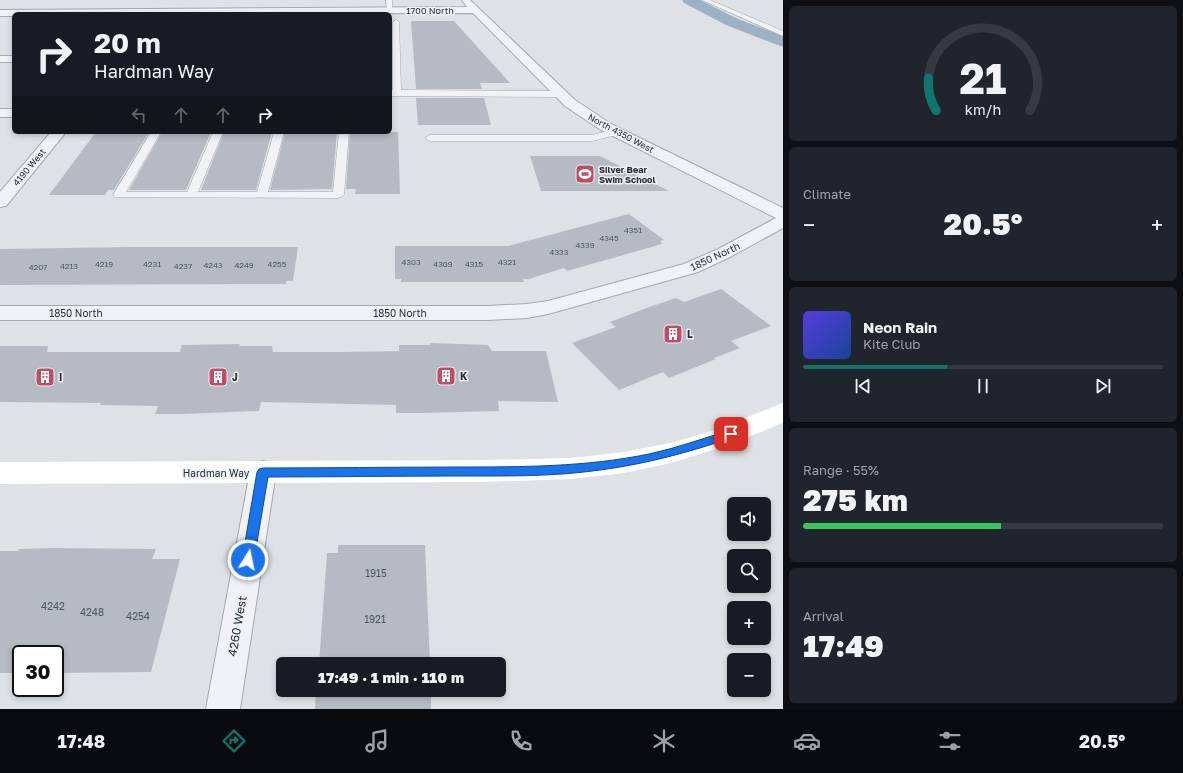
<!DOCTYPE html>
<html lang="en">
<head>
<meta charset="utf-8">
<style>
  :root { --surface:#171b24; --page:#20242c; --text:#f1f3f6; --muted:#9ea1a6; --line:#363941; --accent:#0f766e }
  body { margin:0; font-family:"Golos Text",sans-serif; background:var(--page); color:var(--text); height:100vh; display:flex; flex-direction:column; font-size:15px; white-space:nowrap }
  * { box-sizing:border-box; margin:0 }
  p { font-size:13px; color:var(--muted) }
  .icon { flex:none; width:22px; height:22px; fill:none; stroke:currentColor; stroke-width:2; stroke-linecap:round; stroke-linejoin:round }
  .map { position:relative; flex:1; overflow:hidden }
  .sheet { display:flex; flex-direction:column; gap:6px; padding:6px; background:#0d0f14; width:400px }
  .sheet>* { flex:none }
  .hud { position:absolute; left:12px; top:12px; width:380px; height:122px; border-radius:6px; box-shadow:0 2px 6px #0003; background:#171b24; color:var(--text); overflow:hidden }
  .buttons { position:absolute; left:727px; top:497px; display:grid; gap:8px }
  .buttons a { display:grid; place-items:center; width:44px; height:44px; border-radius:6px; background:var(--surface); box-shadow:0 2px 6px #0003; font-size:20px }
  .speed { position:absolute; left:12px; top:645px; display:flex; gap:8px; font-size:20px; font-weight:700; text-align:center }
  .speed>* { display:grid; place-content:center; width:52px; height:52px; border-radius:50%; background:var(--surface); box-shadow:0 2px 6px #0003; line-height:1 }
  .speed .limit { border:2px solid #111; border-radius:6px; background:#fff; color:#111 }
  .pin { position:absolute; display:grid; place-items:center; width:34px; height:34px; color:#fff; margin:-17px; border-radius:8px; box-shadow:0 2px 6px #0006 }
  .me { position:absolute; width:44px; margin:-22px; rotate:10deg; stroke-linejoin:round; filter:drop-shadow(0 0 3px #0008) }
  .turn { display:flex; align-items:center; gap:14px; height:84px; padding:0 16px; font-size:18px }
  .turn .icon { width:52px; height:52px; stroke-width:2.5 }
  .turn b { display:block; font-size:28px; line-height:34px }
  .lanes { display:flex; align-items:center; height:38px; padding:0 16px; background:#0003; justify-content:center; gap:20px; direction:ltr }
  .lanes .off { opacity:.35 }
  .big { font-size:30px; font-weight:800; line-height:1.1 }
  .sheet .card { flex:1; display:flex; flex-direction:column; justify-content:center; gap:6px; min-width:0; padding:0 14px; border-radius:6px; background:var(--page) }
  .sheet .dial { align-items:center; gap:0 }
  .dial svg { height:104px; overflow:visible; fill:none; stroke:var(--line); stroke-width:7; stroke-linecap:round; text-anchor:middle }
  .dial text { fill:var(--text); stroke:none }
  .song { display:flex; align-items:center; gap:12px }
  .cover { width:48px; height:48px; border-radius:6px; background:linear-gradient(135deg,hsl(250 70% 55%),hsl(220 70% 35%)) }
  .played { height:4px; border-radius:2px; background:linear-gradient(90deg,var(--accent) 40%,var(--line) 40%) }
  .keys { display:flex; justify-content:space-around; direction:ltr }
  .heat { display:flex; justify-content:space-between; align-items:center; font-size:22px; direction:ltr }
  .charge { height:6px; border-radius:3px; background:linear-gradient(90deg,#34c759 55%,var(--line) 0) }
  .trip { position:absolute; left:276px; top:657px; width:230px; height:40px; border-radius:6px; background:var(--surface); box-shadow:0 2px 6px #0003; font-weight:800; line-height:40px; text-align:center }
  .tab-bar { display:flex; height:64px; justify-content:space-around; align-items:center; background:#090b0e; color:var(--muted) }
  .tab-bar .icon { width:28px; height:28px }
  .tab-bar .active { color:var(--accent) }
  .tab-bar b { font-size:18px; color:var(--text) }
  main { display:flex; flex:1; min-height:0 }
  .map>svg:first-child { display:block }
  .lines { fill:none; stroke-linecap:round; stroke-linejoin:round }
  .canal { fill:#9cb1c3; fill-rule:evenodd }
  .building { fill:#b6bbc3 }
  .lane-casing { stroke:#a4a9b0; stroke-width:1 }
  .street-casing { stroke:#a4a9b0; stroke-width:2 }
  .lane { fill:#f0f2f5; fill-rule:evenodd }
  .street { fill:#f0f2f5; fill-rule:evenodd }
  .secondary { fill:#fff; fill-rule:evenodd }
  .route { fill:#1a73e8; stroke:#114b97 }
  .labels { text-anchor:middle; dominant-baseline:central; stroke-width:3; stroke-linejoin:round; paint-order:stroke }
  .number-label { font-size:8px; fill:#4c545e }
  .far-street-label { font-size:9px; fill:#29313c; stroke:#edf1f4 }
  .far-poi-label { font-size:9px; font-weight:bold; fill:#29313c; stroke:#edf1f4; text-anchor:start }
  .street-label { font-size:10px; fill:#29313c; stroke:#edf1f4 }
  .poi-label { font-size:10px; font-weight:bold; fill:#29313c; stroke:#edf1f4; text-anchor:start }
  .near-number-label { font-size:10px; fill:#4c545e }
  .near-street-label { font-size:12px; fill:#29313c; stroke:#edf1f4 }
</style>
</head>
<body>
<main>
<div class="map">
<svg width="783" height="709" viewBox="0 0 783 709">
  <rect width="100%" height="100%" fill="#dee2e6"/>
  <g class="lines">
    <path class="canal" d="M682,0H700L738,19L783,36V47L726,25L684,3Z"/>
  </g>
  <path class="building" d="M411,21H454L510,83H480L482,89H416Z
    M416,98H484L491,125H418Z
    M96,132H149L114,190H108L105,195H49Z
    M162,132H211L186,190H129Z
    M224,132H272L256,190H201Z
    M285,132H337L332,189L270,190Z
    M350,132H398L400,194H355L356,189H346Z
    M530,156H600L669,191H541Z
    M629,214L664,240L660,241L662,244L567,271L564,268L529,279H523L524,282H401V279H395V246H508Z
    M130,247H298L293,281H286V284L0,285V249Z
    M721,289L771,326L731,341L740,348L714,358L716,359L669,378L663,372L619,390L572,343L616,327L610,322L652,306L676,298L684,302Z
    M430,343L488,345L492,351H546L558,402L498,401L499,411L423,413H396V405L261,402L259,411L182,414H155L158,406L100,405L101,403L0,402V346H48L47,352H180L182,345L240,344L239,346H272L273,352H342L399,351V345H430Z
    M338,545H425L430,664H319L327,553H338Z
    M54,548L156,549L152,559H180L151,672L55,673V654H21V673H0V551H18L19,549Z
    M316,690H431V709H315Z"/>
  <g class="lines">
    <defs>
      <path id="lane" d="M386,0H392V11L387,10Z
        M702,0H710L783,31V36Z
        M396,20L399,22L401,90L560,91L564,94L560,97L390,96V90H393V22Z
        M617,129L622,132L620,134L592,141H430L425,138L430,135H592Z
        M151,132H161L126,192H187L213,132H223L198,192H257L274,132H284L268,192H333L339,132H349L344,195L338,198L115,197L113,195Z"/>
      <path id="street" d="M462,0H470L575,100L611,124L783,208V228L730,257L698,272L548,314L527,318L488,320H0V306H488L527,304L548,301L684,264L718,249L776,218L601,130L565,106L473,13L14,14V16H0V10L467,7Z
        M0,56H14V62H0Z
        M0,109H14V117H0Z
        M51,132H66L6,206L0,207V192Z
        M263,461L272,464L276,472L240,709H206L250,472L254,464Z"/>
    </defs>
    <use href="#lane" class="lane-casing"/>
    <use href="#street" class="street-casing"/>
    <use href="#lane" class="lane"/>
    <use href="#street" class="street"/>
    <path class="secondary" d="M783,403V423L726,446L671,463L624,473L571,479L484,482L0,484V462L484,460L571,458L624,452L671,443L712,431Z"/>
  </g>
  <path class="route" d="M731,430L734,431L736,434L734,437C690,452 646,464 600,470C552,477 503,476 455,476C392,476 330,477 268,477L254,560L252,564L248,566L244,564L242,560L257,472L259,469L263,468C327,468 392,467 457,467C521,467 586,467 649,454C677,448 704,438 731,430Z"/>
  <defs>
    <symbol id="stadium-square" viewBox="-11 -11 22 22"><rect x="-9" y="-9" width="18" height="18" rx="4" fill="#c14d65" stroke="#edf1f4"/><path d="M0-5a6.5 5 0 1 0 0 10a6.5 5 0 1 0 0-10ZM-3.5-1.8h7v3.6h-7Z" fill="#fff"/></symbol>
    <symbol id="building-square" viewBox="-11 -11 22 22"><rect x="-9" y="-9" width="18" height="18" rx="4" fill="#c14d65" stroke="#edf1f4"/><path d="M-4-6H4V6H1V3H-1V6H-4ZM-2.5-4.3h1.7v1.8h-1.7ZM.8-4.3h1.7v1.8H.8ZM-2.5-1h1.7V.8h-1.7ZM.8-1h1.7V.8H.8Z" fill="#fff"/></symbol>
  </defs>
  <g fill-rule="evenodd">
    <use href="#stadium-square" x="574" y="163" width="22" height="22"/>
    <use href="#building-square" x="662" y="323" width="22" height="22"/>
    <use href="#building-square" x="435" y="365" width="22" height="22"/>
    <use href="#building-square" x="34" y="366" width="22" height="22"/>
    <use href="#building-square" x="207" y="366" width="22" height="22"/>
  </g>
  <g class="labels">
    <g class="number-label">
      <text x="633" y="230">4351</text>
      <text x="609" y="238">4345</text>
      <text x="585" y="245">4339</text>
      <text x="559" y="252">4333</text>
      <text x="411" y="262">4303</text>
      <text x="507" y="262">4321</text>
      <text x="104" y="264">4219</text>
      <text x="152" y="264">4231</text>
      <text x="277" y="264">4255</text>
      <text x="443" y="264">4309</text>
      <text x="474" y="264">4315</text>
      <text x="213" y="265">4243</text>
      <text x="244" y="265">4249</text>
      <text x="69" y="266">4213</text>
      <text x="183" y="266">4237</text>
      <text x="38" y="267">4207</text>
    </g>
    <g class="far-street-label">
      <text x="430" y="10">1700 North</text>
      <text transform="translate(621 133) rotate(28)">North 4350 West</text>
      <text transform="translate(29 167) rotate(-50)">4190 West</text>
    </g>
    <g class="far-poi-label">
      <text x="599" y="169">Silver Bear<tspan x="599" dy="10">Swim School</tspan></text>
    </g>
    <g class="street-label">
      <text transform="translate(715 256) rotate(-25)">1850 North</text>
      <text x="76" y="313">1850 North</text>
      <text x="400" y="313">1850 North</text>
      <text x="216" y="473">Hardman Way</text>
    </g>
    <g class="poi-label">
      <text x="687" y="334">L</text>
      <text x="460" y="376">K</text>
      <text x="59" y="377">I</text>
      <text x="232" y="377">J</text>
    </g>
    <g class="near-number-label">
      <text x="376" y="573">1915</text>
      <text x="53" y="606">4242</text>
      <text x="92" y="612">4248</text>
      <text x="138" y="616">4254</text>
      <text x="375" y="619">1921</text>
    </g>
    <g class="near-street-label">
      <text transform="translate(237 626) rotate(-80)">4260 West</text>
    </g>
  </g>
</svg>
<div class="buttons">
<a><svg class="icon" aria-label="sound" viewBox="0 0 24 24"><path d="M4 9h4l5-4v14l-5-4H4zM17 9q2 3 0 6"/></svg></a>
<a><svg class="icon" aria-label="search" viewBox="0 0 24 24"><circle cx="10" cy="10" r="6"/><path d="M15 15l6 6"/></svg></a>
<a>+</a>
<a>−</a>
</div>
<div class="speed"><div class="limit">30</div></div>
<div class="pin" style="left:731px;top:434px;background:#d93025"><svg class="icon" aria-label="arrive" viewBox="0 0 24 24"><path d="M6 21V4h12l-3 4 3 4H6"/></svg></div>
<svg class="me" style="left:248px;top:560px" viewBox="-20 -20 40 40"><circle r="17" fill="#1a73e8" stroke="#fff" stroke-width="3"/><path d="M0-11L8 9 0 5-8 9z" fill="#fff"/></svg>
<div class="trip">17:49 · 1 min · 110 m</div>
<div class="hud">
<div class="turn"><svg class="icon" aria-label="right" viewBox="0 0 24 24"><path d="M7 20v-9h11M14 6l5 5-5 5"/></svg><div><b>20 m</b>Hardman Way</div></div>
<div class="lanes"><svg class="icon off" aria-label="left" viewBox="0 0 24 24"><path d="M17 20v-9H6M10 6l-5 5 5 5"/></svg><svg class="icon off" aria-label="ahead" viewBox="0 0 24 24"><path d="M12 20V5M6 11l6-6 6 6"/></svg><svg class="icon off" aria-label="ahead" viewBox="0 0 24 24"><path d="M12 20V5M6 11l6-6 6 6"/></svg><svg class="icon" aria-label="right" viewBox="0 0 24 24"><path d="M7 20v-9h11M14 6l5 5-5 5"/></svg></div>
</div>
</div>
<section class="sheet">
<div class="card dial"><svg viewBox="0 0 100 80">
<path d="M14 69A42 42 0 1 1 86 69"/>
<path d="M14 69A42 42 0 0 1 8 44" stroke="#0f766e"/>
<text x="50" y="56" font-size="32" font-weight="700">21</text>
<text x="50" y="72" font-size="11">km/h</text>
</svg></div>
<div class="card"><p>Climate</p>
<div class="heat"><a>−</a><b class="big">20.5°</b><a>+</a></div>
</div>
<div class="card">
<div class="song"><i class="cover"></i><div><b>Neon Rain</b><p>Kite Club</p></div></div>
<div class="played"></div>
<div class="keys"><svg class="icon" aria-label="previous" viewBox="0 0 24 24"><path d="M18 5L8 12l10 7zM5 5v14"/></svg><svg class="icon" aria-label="pause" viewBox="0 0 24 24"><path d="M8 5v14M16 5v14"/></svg><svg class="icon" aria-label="next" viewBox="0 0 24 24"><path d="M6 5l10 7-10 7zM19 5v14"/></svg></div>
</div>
<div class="card"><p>Range · 55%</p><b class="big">275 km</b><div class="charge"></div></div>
<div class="card"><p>Arrival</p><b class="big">17:49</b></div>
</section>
</main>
<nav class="tab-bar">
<b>17:48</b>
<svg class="icon active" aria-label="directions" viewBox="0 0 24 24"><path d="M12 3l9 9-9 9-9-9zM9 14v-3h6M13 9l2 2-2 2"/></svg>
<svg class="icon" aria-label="music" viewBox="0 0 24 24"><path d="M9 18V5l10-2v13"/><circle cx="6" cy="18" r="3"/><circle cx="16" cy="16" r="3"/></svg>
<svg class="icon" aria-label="phone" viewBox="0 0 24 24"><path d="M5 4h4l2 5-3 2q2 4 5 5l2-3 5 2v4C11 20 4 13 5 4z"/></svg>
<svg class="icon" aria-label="climate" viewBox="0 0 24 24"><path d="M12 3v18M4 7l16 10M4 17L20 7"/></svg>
<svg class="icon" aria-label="car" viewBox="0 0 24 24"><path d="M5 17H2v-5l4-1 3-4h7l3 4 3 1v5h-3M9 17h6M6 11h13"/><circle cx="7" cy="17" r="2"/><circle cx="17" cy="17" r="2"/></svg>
<svg class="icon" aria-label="filters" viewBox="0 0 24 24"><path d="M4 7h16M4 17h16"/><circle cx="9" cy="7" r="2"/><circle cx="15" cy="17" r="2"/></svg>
<b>20.5°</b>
</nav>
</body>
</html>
